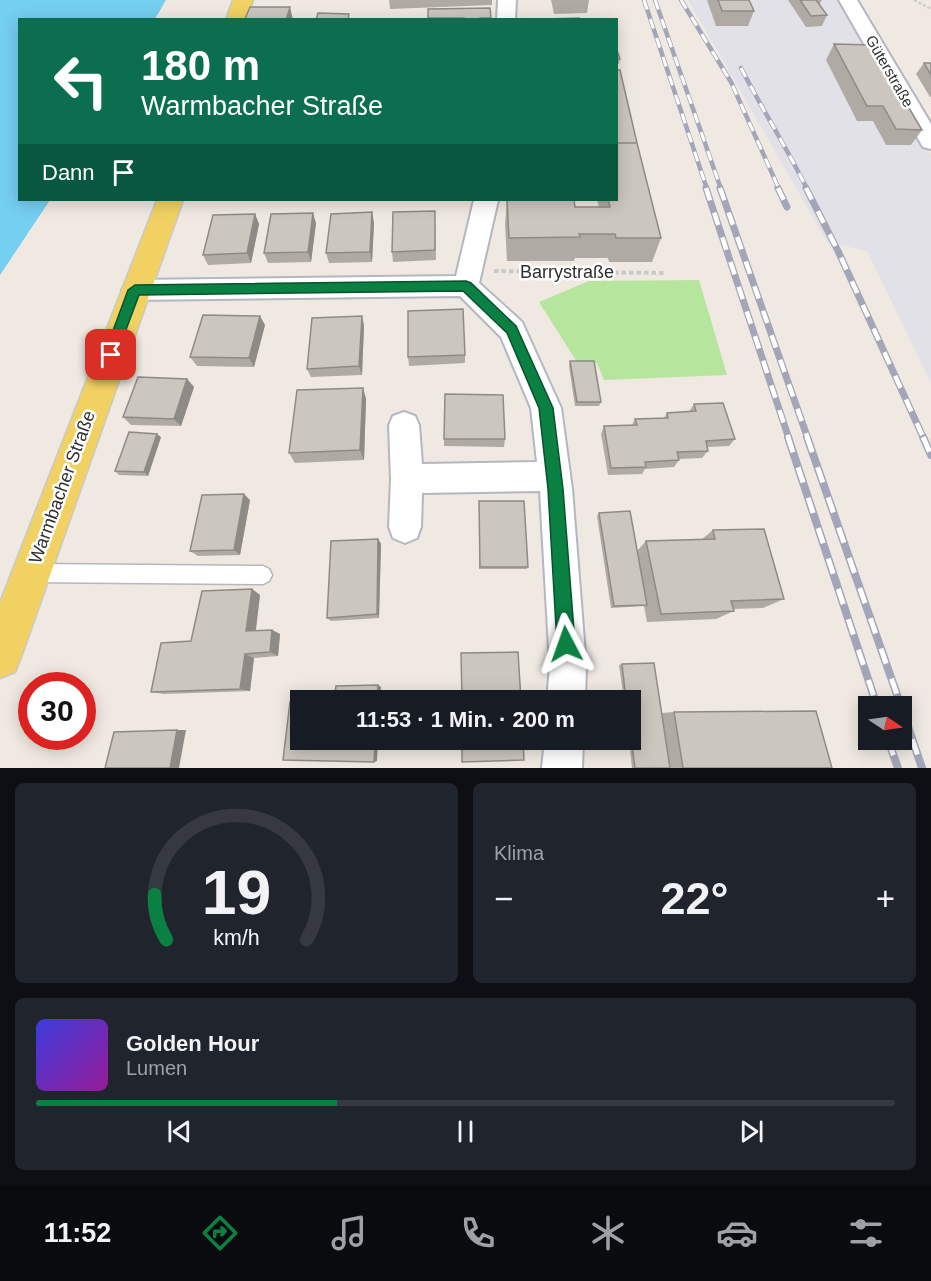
<!DOCTYPE html>
<html lang="de">
<head>
<meta charset="utf-8">
<style>
  :root { --surface:#171b24; --page:#20242c; --text:#f1f3f6; --muted:#9ea1a6; --line:#363941; --accent:#0b8043 }
  body { margin:0; font-family:Helvetica,sans-serif; background:var(--page); color:var(--text); height:100vh; display:flex; flex-direction:column; font-size:22px; white-space:nowrap }
  * { box-sizing:border-box; margin:0 }
  p { font-size:20px; color:var(--muted) }
  .icon { flex:none; width:33px; height:33px; fill:none; stroke:currentColor; stroke-width:2; stroke-linecap:round; stroke-linejoin:round }
  .map { position:relative; height:768px; overflow:hidden }
  .sheet { display:flex; flex-direction:column; gap:15px; padding:15px; background:#0d0f14; flex:1 }
  .sheet>* { flex:none }
  .guide { position:absolute; left:18px; top:18px; width:600px; height:183px; border-radius:0px; box-shadow:0 3px 15px #0003; background:#0b6e4f; color:#fff; overflow:hidden }
  .needle { width:39px; rotate:103deg }
  .buttons { position:absolute; left:858px; top:696px; display:grid; gap:12px }
  .buttons a { display:grid; place-items:center; width:54px; height:54px; border-radius:0px; background:var(--surface); box-shadow:0 3px 15px #0003; font-size:30px }
  .speed { position:absolute; left:18px; top:672px; display:flex; gap:12px; font-size:30px; font-weight:700; text-align:center }
  .speed>* { display:grid; place-content:center; width:78px; height:78px; border-radius:50%; background:var(--surface); box-shadow:0 3px 15px #0003; line-height:1 }
  .speed .limit { border:9px solid #d22; background:#fff; color:#111 }
  .pin { position:absolute; display:grid; place-items:center; width:51px; height:51px; color:#fff; margin:-26px; border-radius:12px; box-shadow:0 3px 9px #0006 }
  .me { position:absolute; width:66px; margin:-33px; rotate:356deg; stroke-linejoin:round; filter:drop-shadow(0 0 4px #0008) }
  .turn { display:flex; align-items:center; gap:21px; height:126px; padding:0 24px; font-size:27px }
  .turn .icon { width:78px; height:78px; stroke-width:2.5 }
  .turn b { display:block; font-size:42px; line-height:51px }
  .then { display:flex; align-items:center; height:57px; padding:0 24px; background:#0003; gap:12px; font-size:22px }
  .big { font-size:45px; font-weight:700; line-height:1.1 }
  .sheet .card { flex:1; display:flex; flex-direction:column; justify-content:center; gap:9px; min-width:0; padding:0 21px; border-radius:9px; background:var(--page) }
  .sheet .dial { align-items:center; gap:0 }
  .dial svg { height:156px; overflow:visible; fill:none; stroke:var(--line); stroke-width:7; stroke-linecap:round; text-anchor:middle }
  .dial text { fill:var(--text); stroke:none }
  .song { display:flex; align-items:center; gap:18px }
  .cover { width:72px; height:72px; border-radius:9px; background:linear-gradient(135deg,hsl(240 70% 55%),hsl(300 70% 35%)) }
  .played { height:6px; border-radius:3px; background:linear-gradient(90deg,var(--accent) 35%,var(--line) 35%) }
  .keys { display:flex; justify-content:space-around; direction:ltr }
  .heat { display:flex; justify-content:space-between; align-items:center; font-size:33px; direction:ltr }
  .sheet .tiles { flex:1; display:grid; gap:15px; grid-template-columns:1fr 1fr }
  .card:last-child { grid-column:span 2 }
  .trip { position:absolute; left:290px; top:690px; width:351px; height:60px; border-radius:0px; background:var(--surface); box-shadow:0 3px 15px #0003; font-weight:700; line-height:60px; text-align:center }
  .dock { display:flex; height:96px; justify-content:space-around; align-items:center; background:#090b0e; color:var(--muted) }
  .dock .icon { width:42px; height:42px }
  .dock .selected { color:var(--accent) }
  .dock b { font-size:27px; color:var(--text) }
  .map>svg:first-child { display:block }
  .industrial { fill:#e3e1e8 }
  .green { fill:#b6e59e }
  .water { fill:#75cff0 }
  .lines { fill:none; stroke-linecap:round; stroke-linejoin:round }
  .lane-casing { stroke:#b4b7c1; stroke-width:3 }
  .street-casing { stroke:#b4b7c1; stroke-width:4 }
  .primary-casing { stroke:#c9c9c9; stroke-width:3 }
  .path-far1 { stroke:#c9c9c9; stroke-width:2; stroke-dasharray:3 2; stroke-linecap:butt }
  .path { stroke:#c9c9c9; stroke-width:4; stroke-dasharray:4.5 3; stroke-linecap:butt }
  .lane { fill:#fff; fill-rule:evenodd }
  .street { fill:#fff; fill-rule:evenodd }
  .primary { fill:#f2d163; fill-rule:evenodd }
  .rail-far2-casing { stroke:#a3a6b8; stroke-width:4.5 }
  .rail-far1-casing { stroke:#a3a6b8; stroke-width:7 }
  .rail-casing { stroke:#a3a6b8; stroke-width:8 }
  .rail-far2 { stroke:#fff; stroke-width:3; stroke-dasharray:10; stroke-linecap:butt }
  .rail-far1 { stroke:#fff; stroke-width:4.5; stroke-dasharray:13; stroke-linecap:butt }
  .rail { stroke:#fff; stroke-width:5; stroke-dasharray:16; stroke-linecap:butt }
  .wall { fill:#afaba4 }
  .shaded-wall { fill:#8e8b86 }
  .building { fill:#cbc7bf; stroke:#8e8b86; stroke-width:1.5 }
  .route { fill:#0b8043; stroke:#07532c; stroke-width:1.5 }
  .labels { text-anchor:middle; dominant-baseline:central; stroke-width:5; stroke-linejoin:round; paint-order:stroke }
  .far-street-label { font-size:15px; fill:#2e2e2e; stroke:#fff }
  .street-label { font-size:18px; fill:#2e2e2e; stroke:#fff }
</style>
</head>
<body>
<div class="map">
<svg width="931" height="768" viewBox="0 0 931 768">
  <rect width="100%" height="100%" fill="#efe9e1"/>
  <path class="industrial" d="M688,0H839L931,156V383L867,251L827,242Z"/>
  <path class="green" d="M699,280L727,375L604,380L597,363L577,362L539,302L589,281Z"/>
  <path class="water" d="M0,0H166L155,19L20,20V200H50L0,275Z"/>
  <g class="lines">
    <defs>
      <path id="lane" d="M31,564L263,566L269,569L272,575L269,581L263,584L31,582L25,579L22,573L25,567Z"/>
      <path id="street" d="M498,0H516L515,20H497Z
        M839,0H857L931,124V149L923,147L920,142Z
        M474,200H498L479,283L522,322L561,408L572,489L586,666L585,700H547L550,666L540,491L422,493L421,527L417,538L405,543L393,538L389,527L391,479L389,425L393,416L404,412L415,416L419,425L422,464L537,462L531,408L501,337L460,296L135,300L126,297L122,290L126,283L135,280L456,276Z
        M545,740H583L582,768H542Z"/>
      <path id="primary" d="M233,0H253L246,20H226Z
        M157,200H183L21,657L15,672L0,678V603Z"/>
    </defs>
    <use href="#lane" class="lane-casing"/>
    <use href="#street" class="street-casing"/>
    <use href="#primary" class="primary-casing"/>
    <path class="path-far1" d="M914,0L931,9"/>
    <path class="path" d="M494,271L665,273"/>
    <use href="#lane" class="lane"/>
    <use href="#street" class="street"/>
    <use href="#primary" class="primary"/>
    <defs>
      <path id="rail-far2" d="M644,0L707,189
        M655,0L721,189
        M681,0L731,82L779,189
        M741,68C762,109 787,148 807,189"/>
      <path id="rail-far1" d="M706,188L789,439
        M720,188L808,439
        M778,188L787,207
        M806,188L838,251L924,439"/>
      <path id="rail" d="M788,437L877,706
        M807,437L901,706
        M923,437L931,455
        M902,709L922,768
        M888,740L898,768"/>
    </defs>
    <use href="#rail-far2" class="rail-far2-casing"/>
    <use href="#rail-far1" class="rail-far1-casing"/>
    <use href="#rail" class="rail-casing"/>
    <use href="#rail-far2" class="rail-far2"/>
    <use href="#rail-far1" class="rail-far1"/>
    <use href="#rail" class="rail"/>
  </g>
  <path class="wall" d="M389,0H492V5L390,9Z
    M551,0H589L587,13L554,14Z
    M707,0H749L754,11L748,26H716Z
    M788,0H822L819,5L827,15L822,26L806,27Z
    M490,8L491,20H428V9Z
    M834,44L922,130L911,145H886L873,121H857L826,60Z
    M616,47L620,59L619,64H616Z
    M924,63H931V97H930L916,74Z
    M616,70L637,143L661,238L652,262H609L608,258H575L574,261H507L505,224L507,200L575,207H599L597,200H616Z
    M372,212L374,223L372,262L329,263L326,253Z
    M255,214L259,224L251,263L208,265L203,255Z
    M435,221L436,260L393,262L392,252Z
    M316,223L311,262L268,263L264,253Z
    M265,325L254,367L197,366L190,357Z
    M364,325L362,375L311,377L307,369Z
    M465,355V363L409,366L408,357Z
    M570,361L601,402L599,406H575L569,366Z
    M187,379L194,387L181,426L131,425L123,417Z
    M363,388L366,399L364,460L295,463L289,453Z
    M694,404L735,439L729,446L707,447L708,451L702,458L679,459V460L674,467L645,469L642,474L608,475L601,434L604,426L632,425L635,419L664,418L667,413L689,412Z
    M161,437L148,476L119,475L115,471Z
    M444,439H505L504,447L444,446Z
    M250,500L240,555L198,556L190,551Z
    M479,501L528,567L527,569H479Z
    M599,513L637,551L646,541L701,540L713,530L784,599L763,608L733,609L734,611L716,619L647,622L644,606L611,608L597,516Z
    M378,539L381,544L379,618L331,621L327,618Z
    M252,589L260,595L256,630H272L280,634L278,656L254,658L250,691L164,694L151,692L191,641Z
    M622,664L662,713L674,712L832,768H632L629,740H630V700H624L619,665Z"/>
  <path class="shaded-wall" d="M290,7L293,20H286Z
    M372,212L374,223L372,262L370,252Z
    M313,213L316,223L311,262L308,252Z
    M255,214L259,224L251,263L247,253Z
    M260,316L265,325L254,367L249,358Z
    M362,316L364,325L362,375L359,366Z
    M187,379L194,387L181,426L174,419Z
    M363,388L366,399L364,460L360,450Z
    M157,434L161,437L148,476L144,472Z
    M244,494L250,500L240,555L234,550Z
    M378,539L381,544L379,618L377,614Z
    M252,589L260,595L255,635L246,631Z
    M272,630L280,634L278,656L270,652Z
    M245,654L254,658L250,691L240,689Z
    M378,685L381,687L380,700H377Z
    M177,730H186L179,768H170Z
    M375,740H378L377,761L374,762Z"/>
  <path class="building" d="M718,0H749L754,11H722Z
    M800,0H816L827,15L811,16Z
    M250,7H290L286,20L245,19Z
    M490,8L491,18H480V20H464V18H428V9Z
    M318,13L349,14L348,20H316Z
    M579,18L580,20L546,19Z
    M834,44L872,45L922,130L896,129L883,106H867Z
    M616,47L620,59H616Z
    M924,63H931V75Z
    M616,70H620L637,143H617L616,139Z
    M616,143H637L661,238H616L615,234H579L580,237L509,238L507,200H574L575,207H610L608,200H616Z
    M435,211V250L392,252L393,212Z
    M372,212L370,252L326,253L331,214Z
    M313,213L308,252L264,253L271,214Z
    M255,214L247,253L203,255L213,215Z
    M463,309L465,355L408,357V311Z
    M203,315L260,316L249,358L190,357Z
    M362,316L359,366L307,369L312,318Z
    M570,361H594L601,402H577Z
    M138,377L187,379L174,419L123,417Z
    M363,388L360,450L289,453L297,390Z
    M445,394L503,395L505,439H444Z
    M723,403L735,439L706,441L708,451L677,452L679,460L645,462L646,467L611,468L604,426L637,425L635,419L668,418L667,413L696,411L694,404Z
    M129,432L157,434L144,472L115,471Z
    M244,494L234,550L190,551L202,495Z
    M479,501H524L528,567H480Z
    M630,511L647,605L614,606L599,513Z
    M764,529L784,599L731,601L734,611L661,614L646,541L715,539L713,530Z
    M378,539L377,614L327,618L331,541Z
    M252,589L246,631L272,630L270,652L245,654L240,689L151,692L161,643L191,641L202,591Z
    M518,652L521,700H462L461,653Z
    M654,663L670,768H635L630,730V700H626L622,664Z
    M378,685L377,700H334L336,686Z
    M290,702H300V740H375L374,762L283,760Z
    M816,711L832,768H683L674,712Z
    M177,730L170,768H105L114,732Z
    M462,740H523L524,760L462,762Z"/>
  <path class="route" d="M466,281L471,283L516,326L553,408L563,489L575,644L572,650L566,652L560,650L557,644L548,489L539,408L507,333L463,291L139,295L115,359L111,361L104,355L128,290L135,285Z"/>
  <g class="labels">
    <g class="far-street-label">
      <text transform="translate(890 71) rotate(60)">Güterstraße</text>
    </g>
    <g class="street-label">
      <text x="567" y="272">Barrystraße</text>
      <text transform="translate(62 487) rotate(-70)">Warmbacher Straße</text>
    </g>
  </g>
</svg>
<div class="buttons">
<a><svg class="needle" viewBox="-14 -14 28 28"><path d="M0-13l5 13h-10z" fill="#e53935"/><path d="M0 13l5-13h-10z" fill="#9ea1a6"/></svg></a>
</div>
<div class="speed"><div class="limit">30</div></div>
<div class="pin" style="left:111px;top:355px;background:#d93025"><svg class="icon" aria-label="arrive" viewBox="0 0 24 24"><path d="M6 21V4h12l-3 4 3 4H6"/></svg></div>
<svg class="me" style="left:566px;top:644px" viewBox="-20 -20 40 40"><path d="M0-17L14 15 0 8-14 15z" fill="#0b8043" stroke="#fff" stroke-width="4"/></svg>
<div class="trip">11:53 · 1 Min. · 200 m</div>
<div class="guide">
<div class="turn"><svg class="icon" aria-label="left" viewBox="0 0 24 24"><path d="M17 20v-9H6M10 6l-5 5 5 5"/></svg><div><b>180 m</b>Warmbacher Straße</div></div>
<div class="then">Dann<svg class="icon" aria-label="arrive" viewBox="0 0 24 24"><path d="M6 21V4h12l-3 4 3 4H6"/></svg></div>
</div>
</div>
<section class="sheet">
<div class="tiles">
<div class="card dial"><svg viewBox="0 0 100 80">
<path d="M14 69A42 42 0 1 1 86 69"/>
<path d="M14 69A42 42 0 0 1 8 46" stroke="#0b8043"/>
<text x="50" y="56" font-size="32" font-weight="700">19</text>
<text x="50" y="72" font-size="11">km/h</text>
</svg></div>
<div class="card"><p>Klima</p>
<div class="heat"><a>−</a><b class="big">22°</b><a>+</a></div>
</div>
<div class="card">
<div class="song"><i class="cover"></i><div><b>Golden Hour</b><p>Lumen</p></div></div>
<div class="played"></div>
<div class="keys"><svg class="icon" aria-label="previous" viewBox="0 0 24 24"><path d="M18 5L8 12l10 7zM5 5v14"/></svg><svg class="icon" aria-label="pause" viewBox="0 0 24 24"><path d="M8 5v14M16 5v14"/></svg><svg class="icon" aria-label="next" viewBox="0 0 24 24"><path d="M6 5l10 7-10 7zM19 5v14"/></svg></div>
</div>
</div>
</section>
<nav class="dock">
<b>11:52</b>
<svg class="icon selected" aria-label="directions" viewBox="0 0 24 24"><path d="M12 3l9 9-9 9-9-9zM9 14v-3h6M13 9l2 2-2 2"/></svg>
<svg class="icon" aria-label="music" viewBox="0 0 24 24"><path d="M9 18V5l10-2v13"/><circle cx="6" cy="18" r="3"/><circle cx="16" cy="16" r="3"/></svg>
<svg class="icon" aria-label="phone" viewBox="0 0 24 24"><path d="M5 4h4l2 5-3 2q2 4 5 5l2-3 5 2v4C11 20 4 13 5 4z"/></svg>
<svg class="icon" aria-label="climate" viewBox="0 0 24 24"><path d="M12 3v18M4 7l16 10M4 17L20 7"/></svg>
<svg class="icon" aria-label="car" viewBox="0 0 24 24"><path d="M5 17H2v-5l4-1 3-4h7l3 4 3 1v5h-3M9 17h6M6 11h13"/><circle cx="7" cy="17" r="2"/><circle cx="17" cy="17" r="2"/></svg>
<svg class="icon" aria-label="filters" viewBox="0 0 24 24"><path d="M4 7h16M4 17h16"/><circle cx="9" cy="7" r="2"/><circle cx="15" cy="17" r="2"/></svg>
</nav>
</body>
</html>
